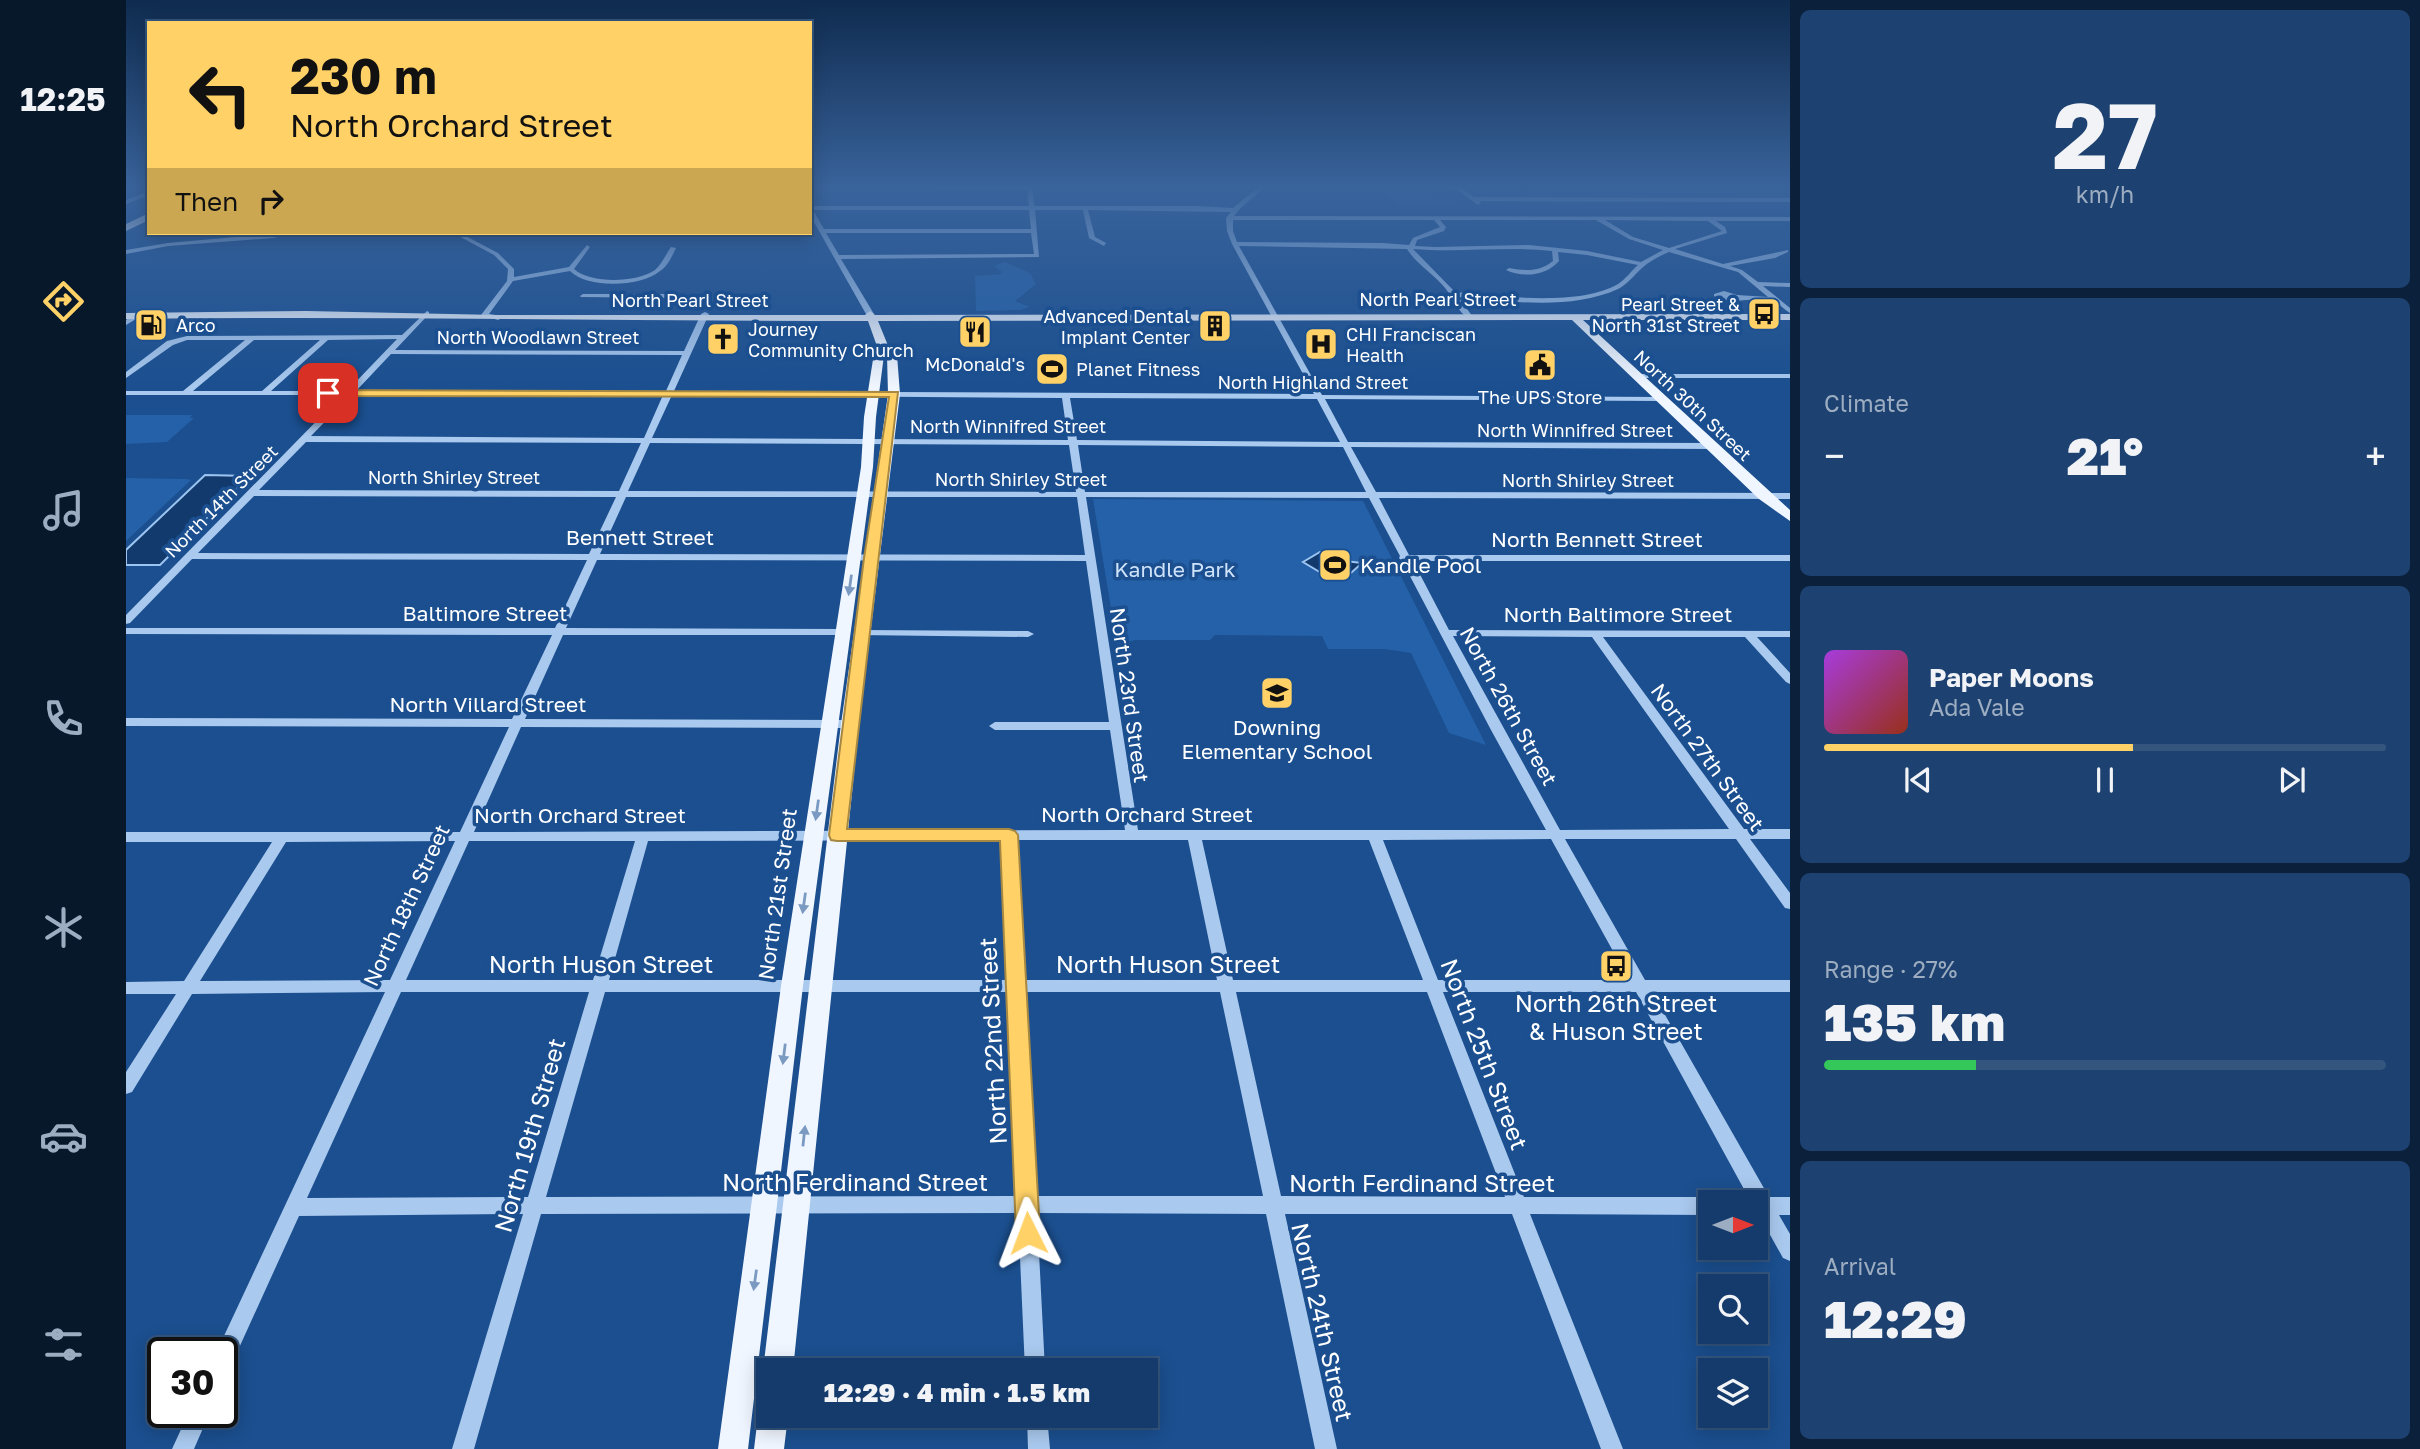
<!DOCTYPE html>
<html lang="en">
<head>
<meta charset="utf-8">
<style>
  :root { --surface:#143b6b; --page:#1d4271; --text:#f1f3f6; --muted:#9dadc1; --line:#33557e; --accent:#ffd166 }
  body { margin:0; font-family:"Golos Text",sans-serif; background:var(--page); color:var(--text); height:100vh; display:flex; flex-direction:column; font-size:26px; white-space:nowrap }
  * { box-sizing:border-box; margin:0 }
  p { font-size:23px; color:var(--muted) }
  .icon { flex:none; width:38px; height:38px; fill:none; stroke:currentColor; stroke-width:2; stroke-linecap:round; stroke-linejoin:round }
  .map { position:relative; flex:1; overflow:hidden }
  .details { display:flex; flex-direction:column; gap:10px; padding:10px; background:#0b203b; width:630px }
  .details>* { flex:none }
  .banner { position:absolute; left:21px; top:21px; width:665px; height:214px; border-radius:0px; box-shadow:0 4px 18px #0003,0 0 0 2px var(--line); background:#ffd166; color:#111; overflow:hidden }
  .needle { width:46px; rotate:90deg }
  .fabs { position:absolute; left:1572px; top:1190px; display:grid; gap:14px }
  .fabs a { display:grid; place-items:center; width:70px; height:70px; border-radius:0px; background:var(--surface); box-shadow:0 4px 18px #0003,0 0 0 2px var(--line); font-size:35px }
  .speed { position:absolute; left:21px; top:1337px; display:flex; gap:14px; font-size:35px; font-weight:700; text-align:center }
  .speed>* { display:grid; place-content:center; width:91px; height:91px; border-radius:50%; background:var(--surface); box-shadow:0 4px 18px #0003,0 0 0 2px var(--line); line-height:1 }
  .speed .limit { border:4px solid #111; border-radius:10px; background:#fff; color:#111 }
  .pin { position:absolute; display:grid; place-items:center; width:60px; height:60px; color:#fff; margin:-30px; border-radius:14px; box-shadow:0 4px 10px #0006 }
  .me { position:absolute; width:77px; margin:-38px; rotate:357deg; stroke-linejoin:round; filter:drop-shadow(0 0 5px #0008) }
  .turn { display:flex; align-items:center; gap:24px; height:147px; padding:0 28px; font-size:32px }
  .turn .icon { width:91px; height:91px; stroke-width:2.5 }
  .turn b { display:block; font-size:49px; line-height:60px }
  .then { display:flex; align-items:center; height:66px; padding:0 28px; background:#0003; gap:14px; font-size:26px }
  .big { font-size:52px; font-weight:800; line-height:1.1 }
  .details .card { flex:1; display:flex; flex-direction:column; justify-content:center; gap:10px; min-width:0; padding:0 24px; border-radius:10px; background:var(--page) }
  .details .dial { align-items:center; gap:0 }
  .dial b { font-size:91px; line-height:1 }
  .song { display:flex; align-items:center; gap:21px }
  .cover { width:84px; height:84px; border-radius:10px; background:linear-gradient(135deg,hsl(280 70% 55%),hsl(10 70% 35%)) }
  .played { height:7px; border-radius:4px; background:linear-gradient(90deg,var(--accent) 55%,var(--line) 55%) }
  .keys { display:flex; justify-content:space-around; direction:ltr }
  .heat { display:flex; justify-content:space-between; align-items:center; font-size:38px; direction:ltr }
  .charge { height:10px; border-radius:5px; background:linear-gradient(90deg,#34c759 27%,var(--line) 0) }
  .trip { position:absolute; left:630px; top:1358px; width:402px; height:70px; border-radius:0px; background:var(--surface); box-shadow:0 4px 18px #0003,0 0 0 2px var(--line); font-weight:800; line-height:70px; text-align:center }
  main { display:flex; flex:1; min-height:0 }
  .menu { display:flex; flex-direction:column; width:126px; justify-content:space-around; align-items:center; background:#08182b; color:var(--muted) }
  .menu .icon { width:49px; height:49px }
  .menu .on { color:var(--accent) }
  .menu b { font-size:32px; color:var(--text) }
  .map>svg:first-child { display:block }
  .green { fill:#2461a8 }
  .water { fill:#123a6d; stroke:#9cc4f0; stroke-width:2 }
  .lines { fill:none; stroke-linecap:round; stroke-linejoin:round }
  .minor { fill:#a9c9ee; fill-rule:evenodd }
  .major { fill:#f0f6ff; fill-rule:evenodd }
  .highway { fill:#fff; fill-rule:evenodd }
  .oneway { fill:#7b9ac1 }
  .route { fill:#ffd166; stroke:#a68842; stroke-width:2 }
  .labels { text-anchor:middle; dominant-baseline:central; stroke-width:7; stroke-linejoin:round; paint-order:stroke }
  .far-street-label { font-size:18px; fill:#fff; stroke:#1b4f8f }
  .far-poi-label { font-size:18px; fill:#fff; stroke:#1b4f8f; text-anchor:start }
  .street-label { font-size:21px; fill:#fff; stroke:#1b4f8f }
  .poi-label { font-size:21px; fill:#fff; stroke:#1b4f8f; text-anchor:start }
  .park-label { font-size:21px; fill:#cfe3fa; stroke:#1b4f8f }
  .near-street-label { font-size:24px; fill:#fff; stroke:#1b4f8f }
  .near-poi-label { font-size:24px; fill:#fff; stroke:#1b4f8f }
</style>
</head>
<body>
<main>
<nav class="menu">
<b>12:25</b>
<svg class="icon on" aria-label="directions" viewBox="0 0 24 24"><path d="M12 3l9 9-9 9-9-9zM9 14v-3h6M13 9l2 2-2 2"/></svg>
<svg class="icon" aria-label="music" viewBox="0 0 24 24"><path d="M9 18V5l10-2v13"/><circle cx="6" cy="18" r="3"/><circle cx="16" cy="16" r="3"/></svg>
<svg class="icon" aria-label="phone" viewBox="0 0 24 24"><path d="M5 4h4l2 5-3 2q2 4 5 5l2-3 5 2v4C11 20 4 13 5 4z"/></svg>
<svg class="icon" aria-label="climate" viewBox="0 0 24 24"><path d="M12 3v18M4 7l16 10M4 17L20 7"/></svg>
<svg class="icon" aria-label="car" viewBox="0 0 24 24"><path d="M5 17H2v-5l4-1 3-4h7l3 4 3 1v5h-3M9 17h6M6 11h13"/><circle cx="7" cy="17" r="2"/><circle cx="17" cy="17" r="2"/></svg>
<svg class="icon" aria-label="filters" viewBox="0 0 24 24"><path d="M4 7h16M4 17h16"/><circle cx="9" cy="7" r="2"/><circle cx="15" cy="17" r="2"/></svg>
</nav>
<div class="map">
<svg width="1664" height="1449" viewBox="0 0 1664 1449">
  <rect width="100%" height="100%" fill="#1b4f8f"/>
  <path class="green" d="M1254,184H1287L1333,204H1272Z
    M879,262L904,273L910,284L889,301L904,307L894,310L850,311L849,276L875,274L876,272L868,266Z
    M0,415H66L64,418H68L41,442L0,444Z
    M0,478L61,479L65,480L0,541Z
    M967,499L1237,501L1360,745L1323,733L1285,653L1258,649H1202L1196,636L1089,635L1084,640H1009L991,645Z"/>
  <path class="water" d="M79,475L123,476L34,565H0V550Z
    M1194,552H1199L1219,561L1236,563L1225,573L1207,580L1177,562Z"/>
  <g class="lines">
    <path class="minor" d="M900,184H906L908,206H1070L1107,208L1136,184H1142C1131,196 1116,204 1108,216L1664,217V221H1590L1599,227L1601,233L1549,249L1597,264L1662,250V252L1649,258L1604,266L1616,270L1632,282L1664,283V287L1637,286L1664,308V313C1658,310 1652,302 1645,301C1624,296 1608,306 1588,296V294L1598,291L1611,295L1642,297L1612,272L1543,252C1533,256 1524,261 1516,268C1508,275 1502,284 1492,289C1443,311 1383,301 1332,297L1347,317L1343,319C1332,312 1327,299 1320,289C1308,274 1291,265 1281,249L1113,246L1196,395L1535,397L1539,399L1535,401L1199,399L1222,442L1585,443L1589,446L1585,449L1225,447L1250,492L1664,493V499L1253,498L1283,555H1664V561H1287L1323,630L1664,631V637H1631L1664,673V684L1660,682L1619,637H1477L1618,829H1664V839H1624L1664,893V909L1659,908L1610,839H1439L1519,980H1664V992H1526L1643,1197H1664V1215H1653L1664,1234V1261L1657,1258L1633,1215L1629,1213V1202H1625L1510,992H1317L1398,1197H1584L1592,1202H1584V1215L1404,1214L1497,1449H1475L1386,1214H1159L1211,1449H1189L1140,1214L911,1213L919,1370H899L892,1213L415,1214L348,1449H326L397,1214L173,1216L103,1370L96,1373V1353H90L259,992L66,994L6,1092L0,1094V1072L50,994H0V982L58,981L146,842H0V832H334L383,727L0,726V718L386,719L426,635L0,634V628H429L461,560L66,559L4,623L0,624V615L216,395H0V391H57L119,340H61L47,345L0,378V372L41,341L61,336L276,335L301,311L303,312V314L269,350L558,351L575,314L579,312L583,314L548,391L1188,394L1106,244L1101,231L1100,218L1105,212L962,210L969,237L980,243L978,246L963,238L957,210H909L913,257L715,259L748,314L744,316L740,314L684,215V206H903L901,189H812L809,187L812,185ZM687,210H903L905,229H698ZM1107,220H1308L1314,227L1287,238L1283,245L1257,243L1111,242L1107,231ZM1314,220H1470L1503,239L1537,250L1515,262L1461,251L1403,245L1309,247L1289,246L1291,240L1318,231L1320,227ZM1479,220L1582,221L1596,231L1543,248L1507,237ZM700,233H905L908,254L713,255ZM1287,249C1334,253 1380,246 1426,251L1427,261C1414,272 1399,271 1383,268L1380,270C1397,278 1420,276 1433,261L1432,252L1461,255L1512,265C1505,271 1500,279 1492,284C1453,307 1373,296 1329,292ZM271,339L221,391H145L202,340ZM128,340H194L136,391H67ZM265,354L556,355L540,391H230ZM225,395H537L518,438L185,436ZM546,395L936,398L942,440L526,438ZM944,398L1191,399L1214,442L951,440ZM180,442L515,443L493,491L133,490ZM524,443L943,445L950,492L502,491ZM952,445L1217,447L1240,492H959ZM128,496L490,497L463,554L72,553ZM500,497H951L959,555L474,554ZM960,497L1243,498L1274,556L1273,558L1276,561L1365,730L1420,830H1012ZM471,560L960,561L983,722H869L863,726L869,730H984L999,830L348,832L395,727L724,728L730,724L724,720L399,719L437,635H717L723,632L717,629L440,628ZM1327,636L1466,637L1603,829L1434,830ZM1425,839L1503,980H1312L1257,840ZM876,840L882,980H483L522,841ZM890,840H1062L1091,980H898ZM1076,840H1243L1297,980H1107ZM329,841L264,980L74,981L160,842ZM343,841H509L467,980H280ZM275,992H463L402,1197L181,1198ZM479,992H883L891,1196L420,1197ZM898,992H1094L1137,1196H910ZM1110,992H1301L1379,1197L1155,1196Z
      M1316,184L1334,187L1348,197L1664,198V202L1353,201L1355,203L1352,205L1330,189Z
      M1643,184H1664V188Z
      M23,191V195L0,204V200Z
      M157,233H171L147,238L42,246L0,254V250L42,243Z
      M200,233H221L212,237Z
      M327,233H334L372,253L388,269V277L443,267L461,245L464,247L448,269C465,284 510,283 529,270C536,264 540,254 545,247L550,248C546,256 542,266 534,271C515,287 462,289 444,271L387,281L363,314L375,316L376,318L372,320L355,315L381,281L382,269L368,255Z
      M457,294H551L554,296L551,298L455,297L454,296Z
      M8,314L15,316L0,325V320Z
      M1508,374H1664V378H1508Z
      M736,630L902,631L908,634L902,637L732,635L730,633Z
      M63,1412H84L68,1449H46Z
      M901,1416H921L924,1449H902Z"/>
    <path class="major" d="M180,311L372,315H739L744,311L749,315L1664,314V320H1457L1664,510V521L1633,499L1446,320L752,321L763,348L771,355L774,394L733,724L667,1370H642V1381L637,1370L715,724L762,394L761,356L758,355L750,417L747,467L677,986L622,1449H592L655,986L735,467L738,417L748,353L752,349L742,321C494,321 247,316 0,319V313Z
      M642,1403V1416H662L658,1449H628L632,1416L636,1405Z"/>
    <path class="highway" d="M23,213V220L0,231V224Z"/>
  </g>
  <defs><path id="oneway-solid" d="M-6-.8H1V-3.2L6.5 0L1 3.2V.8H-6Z" transform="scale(1.75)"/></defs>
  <g class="oneway">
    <use href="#oneway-solid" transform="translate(724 585) rotate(98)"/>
    <use href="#oneway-solid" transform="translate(691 810) rotate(98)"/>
    <use href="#oneway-solid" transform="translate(678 903) rotate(98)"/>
    <use href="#oneway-solid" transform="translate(658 1054) rotate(97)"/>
    <use href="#oneway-solid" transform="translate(678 1136) rotate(-84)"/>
    <use href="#oneway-solid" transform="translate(629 1280) rotate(98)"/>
  </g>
  <linearGradient id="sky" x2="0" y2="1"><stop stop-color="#0f2b4f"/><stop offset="0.48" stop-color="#39639b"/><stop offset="1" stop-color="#39639b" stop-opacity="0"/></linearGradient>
  <rect width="1664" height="387" fill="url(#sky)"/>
  <path class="route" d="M198,390L772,392L721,829H883L889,831L892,835L914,1233L911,1242L902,1245L893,1242L890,1233L874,841H711L705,840L703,835L738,558L763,397L202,396L198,395Z"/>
  <defs>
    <symbol id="bus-square" viewBox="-11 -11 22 22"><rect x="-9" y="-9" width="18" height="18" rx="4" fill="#ffd166" stroke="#1b4f8f"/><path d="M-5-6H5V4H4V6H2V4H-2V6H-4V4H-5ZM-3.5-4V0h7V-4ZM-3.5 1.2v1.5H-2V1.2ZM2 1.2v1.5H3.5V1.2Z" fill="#111"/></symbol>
    <symbol id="fuel-square" viewBox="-11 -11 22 22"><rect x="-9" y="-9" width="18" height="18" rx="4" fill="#ffd166" stroke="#1b4f8f"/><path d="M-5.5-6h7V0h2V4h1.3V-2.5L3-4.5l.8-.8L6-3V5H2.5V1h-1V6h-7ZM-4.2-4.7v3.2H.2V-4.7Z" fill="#111"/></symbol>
    <symbol id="building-square" viewBox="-11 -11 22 22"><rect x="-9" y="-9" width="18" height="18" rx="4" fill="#ffd166" stroke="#1b4f8f"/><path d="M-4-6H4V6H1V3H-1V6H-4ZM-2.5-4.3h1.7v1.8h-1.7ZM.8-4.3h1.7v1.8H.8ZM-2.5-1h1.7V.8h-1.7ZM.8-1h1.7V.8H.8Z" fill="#111"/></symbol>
    <symbol id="restaurant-square" viewBox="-11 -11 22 22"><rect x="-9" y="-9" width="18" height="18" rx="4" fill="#ffd166" stroke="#1b4f8f"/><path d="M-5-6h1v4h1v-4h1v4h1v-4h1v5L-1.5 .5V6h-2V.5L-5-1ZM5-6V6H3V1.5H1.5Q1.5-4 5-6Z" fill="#111"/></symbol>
    <symbol id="church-square" viewBox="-11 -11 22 22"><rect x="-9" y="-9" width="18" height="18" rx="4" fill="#ffd166" stroke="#1b4f8f"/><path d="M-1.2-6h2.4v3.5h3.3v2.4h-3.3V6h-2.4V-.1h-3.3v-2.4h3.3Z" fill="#111"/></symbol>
    <symbol id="hospital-square" viewBox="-11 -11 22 22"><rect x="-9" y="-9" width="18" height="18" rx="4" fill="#ffd166" stroke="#1b4f8f"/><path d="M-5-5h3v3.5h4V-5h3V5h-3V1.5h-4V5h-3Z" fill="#111"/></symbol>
    <symbol id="civic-square" viewBox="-11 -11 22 22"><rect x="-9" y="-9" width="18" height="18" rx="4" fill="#ffd166" stroke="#1b4f8f"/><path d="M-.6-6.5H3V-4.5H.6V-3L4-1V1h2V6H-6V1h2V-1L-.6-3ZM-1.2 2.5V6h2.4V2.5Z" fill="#111"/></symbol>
    <symbol id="stadium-square" viewBox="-11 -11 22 22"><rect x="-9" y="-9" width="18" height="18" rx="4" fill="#ffd166" stroke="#1b4f8f"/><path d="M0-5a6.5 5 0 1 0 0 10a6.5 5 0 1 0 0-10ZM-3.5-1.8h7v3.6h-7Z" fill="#111"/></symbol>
    <symbol id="school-square" viewBox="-11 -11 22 22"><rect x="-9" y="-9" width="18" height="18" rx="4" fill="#ffd166" stroke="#1b4f8f"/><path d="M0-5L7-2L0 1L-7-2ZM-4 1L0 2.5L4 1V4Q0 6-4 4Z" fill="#111"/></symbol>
  </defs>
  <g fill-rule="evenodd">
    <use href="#bus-square" x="1619" y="295" width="38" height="38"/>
    <use href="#fuel-square" x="6" y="306" width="38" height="38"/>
    <use href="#building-square" x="1070" y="307" width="38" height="38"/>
    <use href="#restaurant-square" x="830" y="313" width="38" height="38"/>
    <use href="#church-square" x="578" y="320" width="38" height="38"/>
    <use href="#hospital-square" x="1176" y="325" width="38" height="38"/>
    <use href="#civic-square" x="1395" y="346" width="38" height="38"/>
    <use href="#stadium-square" x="907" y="350" width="38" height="38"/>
    <use href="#stadium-square" x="1190" y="546" width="38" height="38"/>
    <use href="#school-square" x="1132" y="674" width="38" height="38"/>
    <use href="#bus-square" x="1471" y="947" width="38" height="38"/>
  </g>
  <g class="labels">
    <g class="far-street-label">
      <text x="1312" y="299">North Pearl Street</text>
      <text x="564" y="300">North Pearl Street</text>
      <text x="412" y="337">North Woodlawn Street</text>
      <text x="1187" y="382">North Highland Street</text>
      <text transform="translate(1567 405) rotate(43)">North 30th Street</text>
      <text x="882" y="426">North Winnifred Street</text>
      <text x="1449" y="430">North Winnifred Street</text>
      <text x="328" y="477">North Shirley Street</text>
      <text x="895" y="479">North Shirley Street</text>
      <text x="1462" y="480">North Shirley Street</text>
      <text transform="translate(95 501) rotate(-45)">North 14th Street</text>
    </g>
    <g class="far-poi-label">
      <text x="1614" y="304" text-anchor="end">Pearl Street &amp;<tspan x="1614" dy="21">North 31st Street</tspan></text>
      <text x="1064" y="316" text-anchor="end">Advanced Dental<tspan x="1064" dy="21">Implant Center</tspan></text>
      <text x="50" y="325">Arco</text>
      <text x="622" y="329">Journey<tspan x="622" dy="21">Community Church</tspan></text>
      <text x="1220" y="334">CHI Franciscan<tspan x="1220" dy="21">Health</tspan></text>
      <text x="849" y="364" text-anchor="middle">McDonald's</text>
      <text x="950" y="369">Planet Fitness</text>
      <text x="1414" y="397" text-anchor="middle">The UPS Store</text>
    </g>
    <g class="street-label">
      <text x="514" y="537">Bennett Street</text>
      <text x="1471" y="539">North Bennett Street</text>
      <text x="359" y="613">Baltimore Street</text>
      <text x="1492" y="614">North Baltimore Street</text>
      <text transform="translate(1004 695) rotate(82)">North 23rd Street</text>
      <text x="362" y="704">North Villard Street</text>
      <text transform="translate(1383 706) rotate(61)">North 26th Street</text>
      <text transform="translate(1582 757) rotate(54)">North 27th Street</text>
      <text x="1021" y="814">North Orchard Street</text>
      <text x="454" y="815">North Orchard Street</text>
      <text transform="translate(651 894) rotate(-82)">North 21st Street</text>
      <text transform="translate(280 905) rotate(-65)">North 18th Street</text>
    </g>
    <g class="poi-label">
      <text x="1234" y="565">Kandle Pool</text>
      <text x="1151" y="727" text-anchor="middle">Downing<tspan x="1151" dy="24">Elementary School</tspan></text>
    </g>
    <g class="park-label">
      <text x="1049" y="569">Kandle Park</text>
    </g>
    <g class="near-street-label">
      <text x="475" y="963">North Huson Street</text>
      <text x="1042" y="963">North Huson Street</text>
      <text transform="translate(866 1041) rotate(-93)">North 22nd Street</text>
      <text transform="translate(1359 1054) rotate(69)">North 25th Street</text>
      <text transform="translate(403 1135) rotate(-74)">North 19th Street</text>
      <text x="729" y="1181">North Ferdinand Street</text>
      <text x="1296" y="1182">North Ferdinand Street</text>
      <text transform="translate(1197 1322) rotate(77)">North 24th Street</text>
    </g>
    <g class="near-poi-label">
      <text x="1490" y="1002">North 26th Street<tspan x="1490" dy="28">&amp; Huson Street</tspan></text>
    </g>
  </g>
</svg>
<div class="fabs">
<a><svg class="needle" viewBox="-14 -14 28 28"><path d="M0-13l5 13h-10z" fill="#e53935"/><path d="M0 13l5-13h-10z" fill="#9dadc1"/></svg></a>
<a><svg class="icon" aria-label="search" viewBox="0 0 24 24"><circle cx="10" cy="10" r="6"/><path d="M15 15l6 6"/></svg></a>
<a><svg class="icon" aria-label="layers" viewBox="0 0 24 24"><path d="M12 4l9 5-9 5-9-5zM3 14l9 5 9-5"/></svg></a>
</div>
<div class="speed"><div class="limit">30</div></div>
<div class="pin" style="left:202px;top:393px;background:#d93025"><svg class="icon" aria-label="arrive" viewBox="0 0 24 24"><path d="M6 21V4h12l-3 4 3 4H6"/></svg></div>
<svg class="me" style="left:902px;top:1233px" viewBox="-20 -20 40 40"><path d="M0-17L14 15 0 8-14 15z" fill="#ffd166" stroke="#fff" stroke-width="4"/></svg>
<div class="trip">12:29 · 4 min · 1.5 km</div>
<div class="banner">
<div class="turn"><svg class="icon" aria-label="left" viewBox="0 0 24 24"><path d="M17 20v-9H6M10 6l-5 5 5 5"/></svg><div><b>230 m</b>North Orchard Street</div></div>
<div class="then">Then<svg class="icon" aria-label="right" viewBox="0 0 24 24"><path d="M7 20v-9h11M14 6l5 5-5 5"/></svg></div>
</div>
</div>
<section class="details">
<div class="card dial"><b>27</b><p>km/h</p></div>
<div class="card"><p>Climate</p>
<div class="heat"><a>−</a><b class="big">21°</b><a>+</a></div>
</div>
<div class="card">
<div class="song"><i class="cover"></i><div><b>Paper Moons</b><p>Ada Vale</p></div></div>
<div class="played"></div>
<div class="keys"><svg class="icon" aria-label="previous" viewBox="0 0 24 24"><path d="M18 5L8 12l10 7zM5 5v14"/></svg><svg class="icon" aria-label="pause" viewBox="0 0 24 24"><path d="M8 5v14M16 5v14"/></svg><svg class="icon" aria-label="next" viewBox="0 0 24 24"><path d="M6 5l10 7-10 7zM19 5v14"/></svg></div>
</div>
<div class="card"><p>Range · 27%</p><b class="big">135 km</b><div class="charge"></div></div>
<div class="card"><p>Arrival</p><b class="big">12:29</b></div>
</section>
</main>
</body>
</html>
